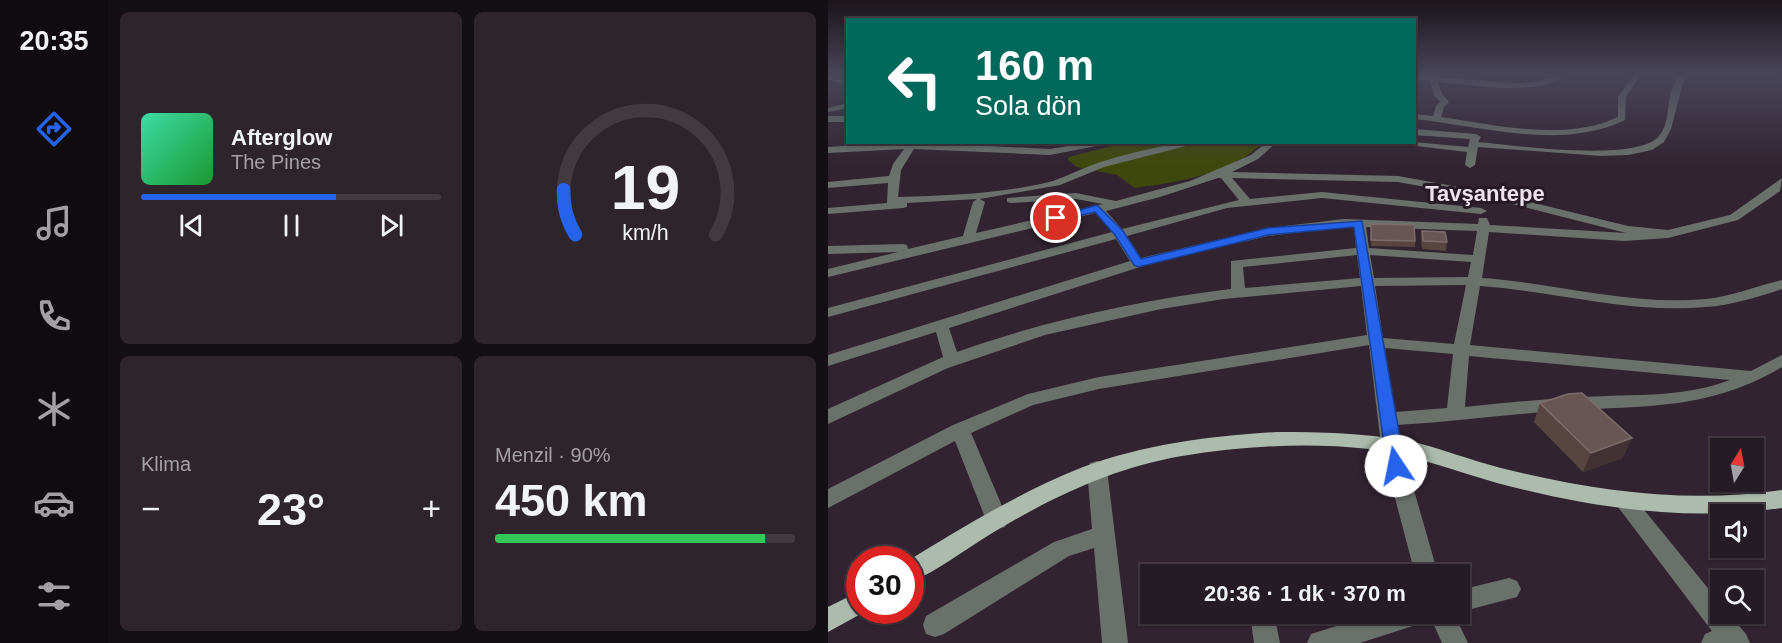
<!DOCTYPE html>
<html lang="tr">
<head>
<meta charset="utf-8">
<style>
  :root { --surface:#251b24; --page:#2d242c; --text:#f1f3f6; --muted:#a3a1a6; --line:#423941; --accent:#2563eb }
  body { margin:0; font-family:Arial,sans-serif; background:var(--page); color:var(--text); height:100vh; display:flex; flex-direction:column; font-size:22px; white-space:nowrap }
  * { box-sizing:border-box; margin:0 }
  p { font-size:20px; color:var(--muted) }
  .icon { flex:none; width:33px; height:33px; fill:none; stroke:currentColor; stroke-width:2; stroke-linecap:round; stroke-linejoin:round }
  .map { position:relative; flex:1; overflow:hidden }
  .sheet { display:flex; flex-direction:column; gap:12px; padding:12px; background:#140f14; width:720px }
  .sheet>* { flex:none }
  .guide { position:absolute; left:18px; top:18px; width:570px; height:126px; border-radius:0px; box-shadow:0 2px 4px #0004,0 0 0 2px var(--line); background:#00695c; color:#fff; overflow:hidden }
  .needle { width:39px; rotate:11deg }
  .controls { position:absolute; left:882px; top:438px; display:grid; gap:12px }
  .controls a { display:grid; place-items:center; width:54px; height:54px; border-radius:0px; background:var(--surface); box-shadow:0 2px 4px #0004,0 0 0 2px var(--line); font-size:30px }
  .speed { position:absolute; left:18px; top:546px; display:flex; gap:12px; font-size:30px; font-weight:700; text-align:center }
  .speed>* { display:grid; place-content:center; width:78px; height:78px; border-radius:50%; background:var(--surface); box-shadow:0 2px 4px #0004,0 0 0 2px var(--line); line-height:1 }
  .speed .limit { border:9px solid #d22; background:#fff; color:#111 }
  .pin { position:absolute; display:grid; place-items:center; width:51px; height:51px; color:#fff; margin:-26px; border:3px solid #fff; border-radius:50%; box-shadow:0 2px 6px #0007 }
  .me { position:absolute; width:66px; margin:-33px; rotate:349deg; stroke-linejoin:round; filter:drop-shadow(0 0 4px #0008) }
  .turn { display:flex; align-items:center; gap:21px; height:126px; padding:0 30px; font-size:27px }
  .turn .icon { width:78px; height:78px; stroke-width:2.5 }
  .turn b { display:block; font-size:42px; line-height:51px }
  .big { font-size:45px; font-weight:600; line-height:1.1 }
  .sheet .card { flex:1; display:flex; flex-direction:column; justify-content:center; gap:9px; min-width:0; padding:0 21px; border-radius:9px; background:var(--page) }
  .sheet .dial { align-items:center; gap:0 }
  .dial svg { height:156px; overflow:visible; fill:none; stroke:var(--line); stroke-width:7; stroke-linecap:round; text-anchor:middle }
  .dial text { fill:var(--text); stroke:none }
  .song { display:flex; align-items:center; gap:18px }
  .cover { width:72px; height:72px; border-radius:9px; background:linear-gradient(135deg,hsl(160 70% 55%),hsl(130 70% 35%)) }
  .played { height:6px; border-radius:3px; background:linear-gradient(90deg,var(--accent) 65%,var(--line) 65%) }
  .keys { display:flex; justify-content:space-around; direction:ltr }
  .heat { display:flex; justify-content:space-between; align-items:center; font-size:33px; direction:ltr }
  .charge { height:9px; border-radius:4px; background:linear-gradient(90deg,#34c759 90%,var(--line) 0) }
  .sheet .tiles { flex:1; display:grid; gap:12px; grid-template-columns:repeat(2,1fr) }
  .trip { position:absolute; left:312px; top:564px; width:330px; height:60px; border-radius:0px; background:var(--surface); box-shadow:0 2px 4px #0004,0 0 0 2px var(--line); font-weight:600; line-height:60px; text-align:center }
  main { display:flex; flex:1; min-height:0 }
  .tab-bar { display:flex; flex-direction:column; width:108px; justify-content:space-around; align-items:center; background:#0f0b0e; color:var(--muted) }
  .tab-bar .icon { width:42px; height:42px }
  .tab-bar .on { color:var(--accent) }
  .tab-bar b { font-size:27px; color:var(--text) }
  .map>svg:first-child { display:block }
  .green { fill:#3f480c }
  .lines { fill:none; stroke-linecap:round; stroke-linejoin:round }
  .minor { fill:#6a716b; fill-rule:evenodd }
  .major { fill:#acbbad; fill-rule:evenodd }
  .wall { fill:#584542 }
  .shaded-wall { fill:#423133 }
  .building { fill:#685654; stroke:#7d6c6c; stroke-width:1.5 }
  .route { fill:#2563eb; stroke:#184099; stroke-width:1.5 }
  .labels { text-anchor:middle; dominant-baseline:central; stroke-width:6; stroke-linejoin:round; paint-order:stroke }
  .far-district-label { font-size:22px; font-weight:bold; fill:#ece3ec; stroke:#271a26 }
</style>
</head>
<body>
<main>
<nav class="tab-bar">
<b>20:35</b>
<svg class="icon on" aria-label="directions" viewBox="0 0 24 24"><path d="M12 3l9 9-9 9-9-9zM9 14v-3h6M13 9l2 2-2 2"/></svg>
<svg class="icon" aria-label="music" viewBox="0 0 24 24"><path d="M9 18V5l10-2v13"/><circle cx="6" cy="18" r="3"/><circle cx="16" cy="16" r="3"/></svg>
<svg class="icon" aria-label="phone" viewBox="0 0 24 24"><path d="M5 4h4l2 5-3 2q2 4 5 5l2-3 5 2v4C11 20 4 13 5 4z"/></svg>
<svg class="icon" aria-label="climate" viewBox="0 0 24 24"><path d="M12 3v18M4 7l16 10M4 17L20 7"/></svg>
<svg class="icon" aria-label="car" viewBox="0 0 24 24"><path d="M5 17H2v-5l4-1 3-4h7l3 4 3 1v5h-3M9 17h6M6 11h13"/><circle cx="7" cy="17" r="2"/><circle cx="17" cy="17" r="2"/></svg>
<svg class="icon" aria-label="filters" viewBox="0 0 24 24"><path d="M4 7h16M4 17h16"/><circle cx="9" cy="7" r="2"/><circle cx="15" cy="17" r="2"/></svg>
</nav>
<section class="sheet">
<div class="tiles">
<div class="card">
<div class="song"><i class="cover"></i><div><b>Afterglow</b><p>The Pines</p></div></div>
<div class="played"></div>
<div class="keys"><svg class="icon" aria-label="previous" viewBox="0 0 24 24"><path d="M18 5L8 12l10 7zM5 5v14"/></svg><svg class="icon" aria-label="pause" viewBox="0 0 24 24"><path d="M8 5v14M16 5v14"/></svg><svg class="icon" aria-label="next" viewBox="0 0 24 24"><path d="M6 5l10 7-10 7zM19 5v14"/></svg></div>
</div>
<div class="card dial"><svg viewBox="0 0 100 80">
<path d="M14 69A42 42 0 1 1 86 69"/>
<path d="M14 69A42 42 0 0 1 8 46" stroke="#2563eb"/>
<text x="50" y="56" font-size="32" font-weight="700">19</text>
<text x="50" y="72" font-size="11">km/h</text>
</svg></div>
<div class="card"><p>Klima</p>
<div class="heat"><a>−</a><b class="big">23°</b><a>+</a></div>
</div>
<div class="card"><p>Menzil · 90%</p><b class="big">450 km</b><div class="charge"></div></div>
</div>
</section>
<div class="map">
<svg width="954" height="643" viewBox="0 0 954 643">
  <rect width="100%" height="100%" fill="#312430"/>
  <path class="green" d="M295,143H435C402,174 351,182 307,188L289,175L249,167L240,160L241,157Z"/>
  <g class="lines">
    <path class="minor" d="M0,75L20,81V85L0,79Z
      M586,75H607L608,77L619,78L687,83L707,82L736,75C716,97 639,85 610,82L614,94L621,102L616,107L613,117C669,125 737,142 790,117V97L806,75H813L798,97L797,120C733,151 654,126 586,119V114L605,116L608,106L612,102L606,95L602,81L586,79Z
      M849,75H857L843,129L836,142L824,150L800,155L773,156L650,147L647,165L642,168L637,165L639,152L555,142H586L640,147L642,139L586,135V129L648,134L653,137L650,142C684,145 809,163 831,136C841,125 839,106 843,92C845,86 848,81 849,75Z
      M20,103V108L0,112V108Z
      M0,116H20V122H0Z
      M82,142L222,149L264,142H289L222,155L86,149L73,170L70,197C122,195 175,194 225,181C239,176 253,169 267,164C296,154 344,142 374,142L276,167L232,185L152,199L157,202L148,233L275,204L248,199L183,203L179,202V198L248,193L288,201L362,181L423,155L439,142H449L430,159L404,172L570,176L669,194L800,226L840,230L902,215L954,178L952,191L910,220L840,238L796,241L661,232L654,278C728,283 803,306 878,299C905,296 928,286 954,280V289C929,297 904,305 878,307C803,314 727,291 652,286L642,345L923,371L954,355V367C878,412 812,405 728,411C675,415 623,422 569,425L573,445L610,574H587L553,445L541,345L271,389L205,405L143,433L180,520L177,527L169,529L161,527L158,520L127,441L0,508V489L125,425L200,394L271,377L539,335L533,286L396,299L333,309L217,335L120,368L0,424V409L115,357L108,332L0,366V355L302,261L288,239L0,317V308L284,232L267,213L0,277V269L70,252L0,254V246L75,244L79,245L80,249L135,236L145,202L149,199L79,203V207L75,208L0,214V208L59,203L60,183L0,188V182L61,176L65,164L76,149L0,153V147ZM390,178H393L411,200L294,229L278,211L332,197ZM404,178L570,182L669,200L798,233L662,225L659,218H651L650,224L516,219L440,228L313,258L299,236L399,208L494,198L653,214L659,211L653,208L494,192L422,199ZM516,227H526L528,248L403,261V289C311,300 216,321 129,352L121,328L331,261L440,236ZM538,227L649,231L645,255L541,248ZM529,255L532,278L417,288L415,267ZM542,255L643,262L640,277L546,278ZM638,285L626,344L555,338L547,286ZM557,348L625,354L619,408L567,412ZM641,356L902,380C856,398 804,394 756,397C716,399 676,403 637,407Z
      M269,461L276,463L279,469L300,643H274L266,548L241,556L116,634L107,637L98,634L95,625L98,616L226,542L264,529L259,469L262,463Z
      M797,492L804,495L892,603V614H901L918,634L922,643H873L877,634L884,631L790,507L787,501L790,495Z
      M681,578L689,581L693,589L689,597L632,612V590Z
      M422,614H446L452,643H426Z
      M547,614H597L594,623L532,643H479L483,634Z
      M601,614H626L640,643H614Z"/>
    <path class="major" d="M449,432C493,432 537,433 581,441C612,448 642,460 673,468C766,491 859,504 954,490V508C858,522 763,508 669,483C627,471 586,455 541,449C479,442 416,446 354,456C284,468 222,498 161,535C136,550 110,571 82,582V560H81C137,526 194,491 255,467C317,444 384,436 449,432Z
      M32,591V610H40L0,632V607Z"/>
  </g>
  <path class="wall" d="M543,224L587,241V247L543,246Z
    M594,231L619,242L618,251L594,249L593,239Z
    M712,403L795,458L755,472L706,422Z"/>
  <path class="shaded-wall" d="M804,438L795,458L755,472L763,453Z"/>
  <path class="building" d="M543,224L586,225L587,241L543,240Z
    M594,231L617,232L619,242L595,241Z
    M754,393L804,438L763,453L712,403L740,394Z"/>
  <linearGradient id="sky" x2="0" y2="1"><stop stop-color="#1b141a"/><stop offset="0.45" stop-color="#484559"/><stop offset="1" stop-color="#484559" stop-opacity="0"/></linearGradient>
  <rect width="954" height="165" fill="url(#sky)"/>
  <path class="route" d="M269,205L295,231L313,259L440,228L534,221L577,466L574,471H562L559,466L526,227L440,235L310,267L306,265L287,235L267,212L228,221L223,218Z"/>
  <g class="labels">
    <g class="far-district-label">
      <text x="657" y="193">Tavşantepe</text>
    </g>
  </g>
</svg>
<div class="controls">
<a><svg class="needle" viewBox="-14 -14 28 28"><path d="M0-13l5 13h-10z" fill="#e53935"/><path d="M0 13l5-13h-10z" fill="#a3a1a6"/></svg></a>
<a><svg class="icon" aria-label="sound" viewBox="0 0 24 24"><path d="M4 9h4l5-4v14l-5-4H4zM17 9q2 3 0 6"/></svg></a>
<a><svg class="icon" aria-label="search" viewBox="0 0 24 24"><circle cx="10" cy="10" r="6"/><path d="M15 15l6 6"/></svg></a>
</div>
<div class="speed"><div class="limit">30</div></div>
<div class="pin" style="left:228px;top:218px;background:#d93025"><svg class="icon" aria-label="arrive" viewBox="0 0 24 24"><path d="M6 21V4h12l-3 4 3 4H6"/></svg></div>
<svg class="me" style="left:568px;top:466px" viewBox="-20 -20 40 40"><circle r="19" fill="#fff"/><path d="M0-13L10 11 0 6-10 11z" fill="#2563eb"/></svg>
<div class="trip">20:36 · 1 dk · 370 m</div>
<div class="guide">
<div class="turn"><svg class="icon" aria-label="left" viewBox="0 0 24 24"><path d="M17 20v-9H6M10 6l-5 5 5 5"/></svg><div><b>160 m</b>Sola dön</div></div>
</div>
</div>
</main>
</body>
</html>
